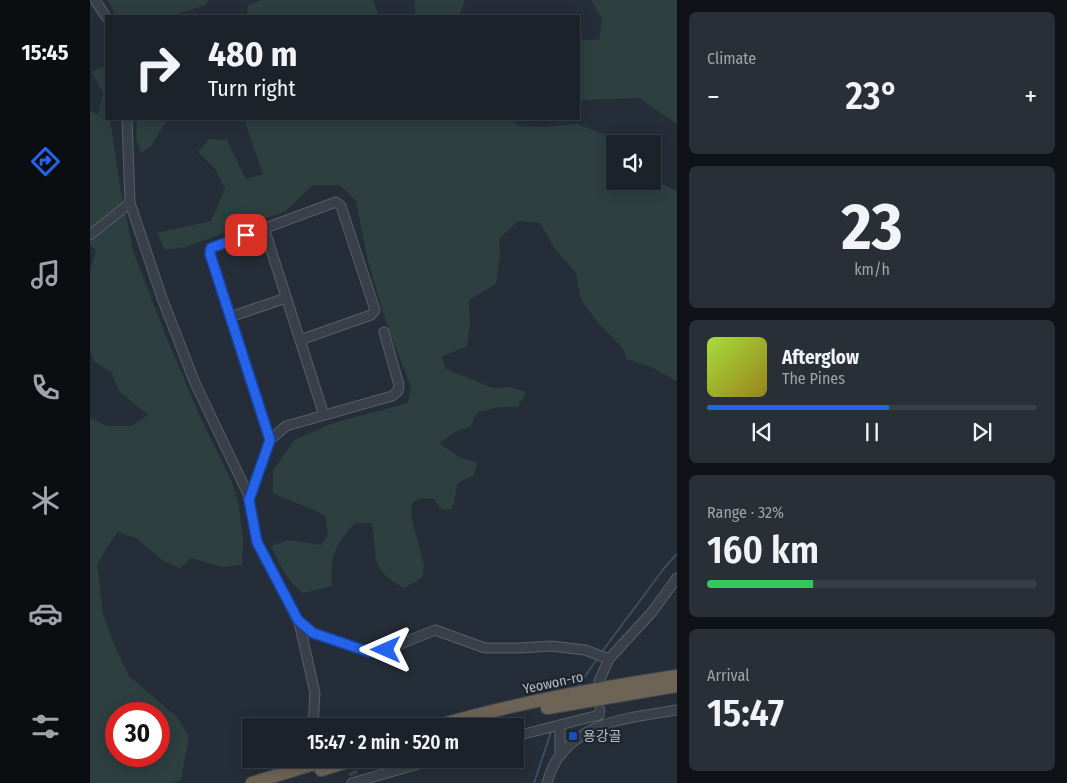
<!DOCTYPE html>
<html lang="en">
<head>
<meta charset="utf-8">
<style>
  :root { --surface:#1c222a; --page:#292f36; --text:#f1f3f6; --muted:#a0a4a8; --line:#3a3f47; --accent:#2563eb }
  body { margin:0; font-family:"Fira Sans Condensed","Noto Sans KR",sans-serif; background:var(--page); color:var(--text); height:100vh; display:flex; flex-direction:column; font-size:19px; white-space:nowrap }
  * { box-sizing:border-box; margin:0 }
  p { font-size:16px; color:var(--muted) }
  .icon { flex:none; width:28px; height:28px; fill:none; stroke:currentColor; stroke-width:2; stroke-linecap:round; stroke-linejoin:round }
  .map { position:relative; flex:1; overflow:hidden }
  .side { display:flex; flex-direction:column; gap:12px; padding:12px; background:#0f1317; width:390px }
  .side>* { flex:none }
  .guide { position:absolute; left:15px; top:15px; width:475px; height:105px; border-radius:0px; box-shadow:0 2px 12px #0003,0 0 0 1px var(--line); background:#1c222a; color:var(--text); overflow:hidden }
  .tools { position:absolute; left:516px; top:135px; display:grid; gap:10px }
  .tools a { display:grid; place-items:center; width:55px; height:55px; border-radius:0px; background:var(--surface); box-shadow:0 2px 12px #0003,0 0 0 1px var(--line); font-size:25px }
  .speed { position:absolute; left:15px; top:702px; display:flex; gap:10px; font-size:25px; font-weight:700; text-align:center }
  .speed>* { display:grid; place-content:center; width:65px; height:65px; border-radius:50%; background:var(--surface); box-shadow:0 2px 12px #0003,0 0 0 1px var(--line); line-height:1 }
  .speed .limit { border:8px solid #d22; background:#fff; color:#111 }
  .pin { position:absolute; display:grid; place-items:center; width:42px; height:42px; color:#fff; margin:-21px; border-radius:10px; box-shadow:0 2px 8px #0006 }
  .me { position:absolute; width:55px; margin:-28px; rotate:270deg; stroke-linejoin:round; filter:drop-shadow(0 0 4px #0008) }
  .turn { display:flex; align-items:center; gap:18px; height:105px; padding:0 20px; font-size:22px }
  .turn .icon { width:65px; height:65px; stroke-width:2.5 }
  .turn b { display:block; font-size:35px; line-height:42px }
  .big { font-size:38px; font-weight:600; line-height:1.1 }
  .side .widget { flex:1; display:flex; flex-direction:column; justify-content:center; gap:8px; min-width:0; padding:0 18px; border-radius:8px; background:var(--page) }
  .side .dial { align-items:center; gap:0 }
  .dial b { font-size:65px; line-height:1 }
  .song { display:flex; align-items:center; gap:15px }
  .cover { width:60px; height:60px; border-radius:8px; background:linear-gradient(135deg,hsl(80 70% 55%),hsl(50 70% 35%)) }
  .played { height:5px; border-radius:2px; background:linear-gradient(90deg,var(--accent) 55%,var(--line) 55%) }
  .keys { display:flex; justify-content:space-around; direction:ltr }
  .heat { display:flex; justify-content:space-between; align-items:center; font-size:28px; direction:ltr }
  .charge { height:8px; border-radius:4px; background:linear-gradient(90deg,#34c759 32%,var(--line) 0) }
  .trip { position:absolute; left:152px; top:718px; width:282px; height:50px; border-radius:0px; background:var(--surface); box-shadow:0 2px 12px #0003,0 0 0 1px var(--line); font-weight:600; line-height:50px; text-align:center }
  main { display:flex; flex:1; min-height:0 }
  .dock { display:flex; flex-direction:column; width:90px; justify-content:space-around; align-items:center; background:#0b0e11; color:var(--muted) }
  .dock .icon { width:35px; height:35px }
  .dock .selected { color:var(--accent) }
  .dock b { font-size:22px; color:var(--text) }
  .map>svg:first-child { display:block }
  .green { fill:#2d3f3f; fill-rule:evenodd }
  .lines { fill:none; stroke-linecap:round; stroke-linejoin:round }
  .stream { stroke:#3d4c60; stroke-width:2 }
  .minor-tunnel { stroke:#3a434d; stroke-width:9; stroke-dasharray:9 4.5; stroke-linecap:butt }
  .minor-casing { stroke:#575e67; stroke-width:11 }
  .highway-casing { stroke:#444b54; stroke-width:14 }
  .minor { stroke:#394049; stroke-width:9 }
  .highway { stroke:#6e6456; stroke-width:12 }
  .route-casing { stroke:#184099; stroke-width:12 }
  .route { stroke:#2563eb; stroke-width:9 }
  .transit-dot { fill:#1a4fb4; stroke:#1e252e; stroke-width:2 }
  .labels { text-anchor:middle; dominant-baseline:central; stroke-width:4.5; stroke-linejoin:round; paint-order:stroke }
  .street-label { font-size:14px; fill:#b4bbc5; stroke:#1e252e }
  .poi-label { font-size:14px; fill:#b4bbc5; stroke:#1e252e; text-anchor:start }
</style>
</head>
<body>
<main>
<nav class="dock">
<b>15:45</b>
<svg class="icon selected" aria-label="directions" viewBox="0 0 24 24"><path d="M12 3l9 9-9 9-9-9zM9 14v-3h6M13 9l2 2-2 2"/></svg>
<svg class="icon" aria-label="music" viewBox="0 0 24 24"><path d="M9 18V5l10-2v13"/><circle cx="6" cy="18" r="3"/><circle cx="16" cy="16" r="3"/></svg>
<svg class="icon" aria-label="phone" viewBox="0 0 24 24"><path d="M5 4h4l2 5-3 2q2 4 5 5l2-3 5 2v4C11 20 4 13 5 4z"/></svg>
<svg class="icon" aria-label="climate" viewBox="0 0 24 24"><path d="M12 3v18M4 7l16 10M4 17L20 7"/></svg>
<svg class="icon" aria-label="car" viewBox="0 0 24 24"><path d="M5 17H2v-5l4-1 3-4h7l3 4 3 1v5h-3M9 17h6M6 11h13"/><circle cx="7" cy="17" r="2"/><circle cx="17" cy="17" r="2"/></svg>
<svg class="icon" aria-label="filters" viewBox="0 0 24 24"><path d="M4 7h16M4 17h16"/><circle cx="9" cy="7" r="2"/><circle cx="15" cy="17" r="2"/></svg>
</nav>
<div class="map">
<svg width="587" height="783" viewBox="0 0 587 783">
  <rect width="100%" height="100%" fill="#252e38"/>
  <path class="green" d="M18,0H118L116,5L90,13L85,16H26Z
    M171,0H283L289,16H157L158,5Z
    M324,0H375L369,16H326Z
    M501,0H587V124L549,98L489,100V36L494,40H509L512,19Z
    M16,66V119H20L30,187L43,251L78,341L111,419L141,480L148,501L153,539L152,565L132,567L101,558L90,568L75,562L46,538L28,532L19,544L7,565L13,614L25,647L39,676L87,717L99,736L91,780L83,783H0V418L17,426H42L58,415L29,391L22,373L4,361L0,351V271L6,250L0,245V111L8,115L13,93L2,72ZM26,714H69V756H26Z
    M47,119H78L61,146L51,153L46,139Z
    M154,119H422L428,126L453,127L488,124L513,134L525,148V181H562L563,180L587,191V381L561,367L537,359L534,350L505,319L491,300L486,273L465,249L450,223L428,221L409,239L410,255L406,284L379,300L380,323L377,346L351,357L356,369L403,388L421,387L436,392L428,407H409L388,412L380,427L365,432L349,443L369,457L387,463L384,475L368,483L362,509L352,510L344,499L330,498L322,503L321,515L334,566L332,578L314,588C278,567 288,559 282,523H265C245,545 240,556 242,586L213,593C197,581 189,564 181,546L198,540L231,545L238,535L235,516C217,505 201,502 183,493V471L204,440L243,423L318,403L321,387L296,322L278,261L266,201L250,185H223L196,211L95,247L75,250L67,233L121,221L135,189L126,170L108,152L119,139L137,140L156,179L173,174Z"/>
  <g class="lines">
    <path class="stream" d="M511,653L575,567L587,554
      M487,688L507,659
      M444,783L461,732"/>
    <path class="minor-tunnel" d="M257,759L264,775"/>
    <defs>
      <path id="minor" d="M5,0L16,17
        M37,119L40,203L72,298L105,383L158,494L167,542L208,621L223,633L279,652L296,650L345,630L395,648H430L461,646L495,650L519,659
        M174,228L234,415
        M0,235L40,203
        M140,317L196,298
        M180,440L120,253L121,248L246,202L251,206L285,310L281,315L210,340
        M159,499L180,440L196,426L302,396L308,391L309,385L294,332
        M209,622L225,693L223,726
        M509,681L519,659L562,612L587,578
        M426,736L509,715L510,710
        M470,756V726
        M159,760L165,759
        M262,783L346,759
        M457,783C459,776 462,768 466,761C494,719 541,718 587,710"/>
      <path id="highway" d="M457,708L587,686
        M347,726C425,703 507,688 587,676
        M231,770L267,759
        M162,783L240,759"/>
    </defs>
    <use href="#minor" class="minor-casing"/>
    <use href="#highway" class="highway-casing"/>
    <use href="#minor" class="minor"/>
    <use href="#highway" class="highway"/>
  </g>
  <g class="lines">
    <defs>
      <path id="route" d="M156,235L121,248L120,254L180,440L159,500L167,542L208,620L223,633L279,652L296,650"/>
    </defs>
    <use href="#route" class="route-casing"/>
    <use href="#route" class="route"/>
  </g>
  <rect class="transit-dot" x="478" y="731" width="10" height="10" rx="2.5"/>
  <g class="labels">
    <g class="street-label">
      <text transform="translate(463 683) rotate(-12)">Yeowon-ro</text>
    </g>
    <g class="poi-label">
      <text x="493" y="736">용강골</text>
    </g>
  </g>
</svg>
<div class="tools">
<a><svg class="icon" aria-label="sound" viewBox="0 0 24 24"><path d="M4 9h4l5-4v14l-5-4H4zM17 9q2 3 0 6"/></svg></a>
</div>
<div class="speed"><div class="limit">30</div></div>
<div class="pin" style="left:156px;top:235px;background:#d93025"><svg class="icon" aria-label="arrive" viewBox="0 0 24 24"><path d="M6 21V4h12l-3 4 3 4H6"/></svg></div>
<svg class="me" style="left:296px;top:650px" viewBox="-20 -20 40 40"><path d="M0-17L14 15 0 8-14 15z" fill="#2563eb" stroke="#fff" stroke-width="4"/></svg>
<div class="trip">15:47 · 2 min · 520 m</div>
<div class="guide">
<div class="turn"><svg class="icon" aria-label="right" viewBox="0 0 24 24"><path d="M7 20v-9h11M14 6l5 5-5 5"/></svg><div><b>480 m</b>Turn right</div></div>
</div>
</div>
<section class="side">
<div class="widget"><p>Climate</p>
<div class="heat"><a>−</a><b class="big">23°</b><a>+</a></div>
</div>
<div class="widget dial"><b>23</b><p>km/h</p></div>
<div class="widget">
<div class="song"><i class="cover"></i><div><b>Afterglow</b><p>The Pines</p></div></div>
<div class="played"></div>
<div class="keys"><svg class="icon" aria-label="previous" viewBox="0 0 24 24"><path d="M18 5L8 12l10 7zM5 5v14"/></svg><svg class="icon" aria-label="pause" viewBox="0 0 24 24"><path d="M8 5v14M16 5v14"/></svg><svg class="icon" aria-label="next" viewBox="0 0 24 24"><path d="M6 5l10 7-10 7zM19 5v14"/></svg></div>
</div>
<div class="widget"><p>Range · 32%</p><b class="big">160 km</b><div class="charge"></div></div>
<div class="widget"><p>Arrival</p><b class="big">15:47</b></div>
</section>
</main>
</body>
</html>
